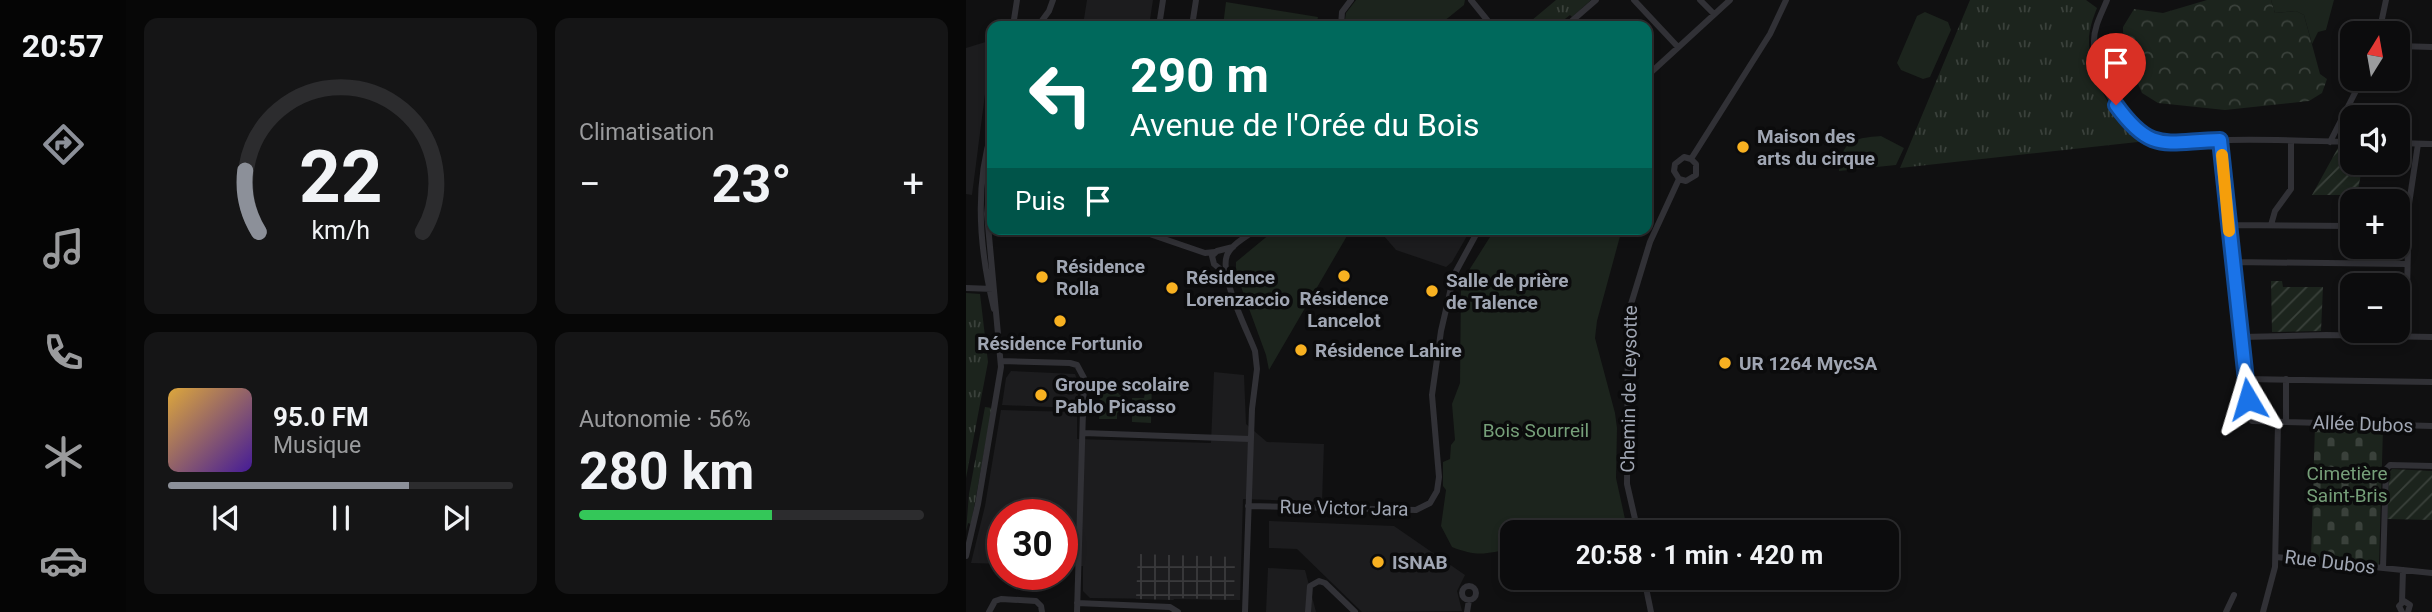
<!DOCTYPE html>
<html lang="fr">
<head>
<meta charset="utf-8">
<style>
  :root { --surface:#0c0c0d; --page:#151516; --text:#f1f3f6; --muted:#9a9b9d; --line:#2c2c2e; --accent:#8c9099 }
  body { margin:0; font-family:Roboto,sans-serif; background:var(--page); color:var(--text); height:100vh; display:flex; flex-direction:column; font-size:26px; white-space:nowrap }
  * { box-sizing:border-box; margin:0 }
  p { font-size:23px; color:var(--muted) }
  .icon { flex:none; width:38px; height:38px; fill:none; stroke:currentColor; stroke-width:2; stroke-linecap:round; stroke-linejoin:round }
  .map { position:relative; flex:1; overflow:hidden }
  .panel { display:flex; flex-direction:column; gap:18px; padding:18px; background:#070707; width:840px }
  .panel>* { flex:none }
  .top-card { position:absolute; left:21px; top:21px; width:665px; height:214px; border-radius:14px; box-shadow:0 4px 10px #0003,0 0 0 2px var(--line); background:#00695c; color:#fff; overflow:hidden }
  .needle { width:46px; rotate:11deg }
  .tools { position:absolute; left:1374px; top:21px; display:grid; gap:14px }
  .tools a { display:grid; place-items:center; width:70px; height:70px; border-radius:14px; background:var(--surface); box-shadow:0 4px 10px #0003,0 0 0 2px var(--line); font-size:35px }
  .speed { position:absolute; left:21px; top:499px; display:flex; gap:14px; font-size:35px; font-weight:700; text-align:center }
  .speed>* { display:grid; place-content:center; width:91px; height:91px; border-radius:50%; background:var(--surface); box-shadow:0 4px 10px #0003,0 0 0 2px var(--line); line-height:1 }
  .speed .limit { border:10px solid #d22; background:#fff; color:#111 }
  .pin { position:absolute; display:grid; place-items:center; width:60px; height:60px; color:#fff; margin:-72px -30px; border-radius:50% 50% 50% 0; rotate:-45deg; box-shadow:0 0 7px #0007 }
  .pin .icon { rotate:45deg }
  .me { position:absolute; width:77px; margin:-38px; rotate:353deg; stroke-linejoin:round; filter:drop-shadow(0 0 5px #0008) }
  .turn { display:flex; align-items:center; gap:24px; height:147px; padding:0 28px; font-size:32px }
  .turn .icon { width:91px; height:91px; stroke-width:2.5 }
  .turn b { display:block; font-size:49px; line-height:60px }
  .then { display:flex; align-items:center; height:66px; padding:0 28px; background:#0003; gap:14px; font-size:26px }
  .big { font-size:52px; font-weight:700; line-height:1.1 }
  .panel .tile { flex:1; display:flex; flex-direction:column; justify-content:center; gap:10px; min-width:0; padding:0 24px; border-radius:14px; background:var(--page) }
  .panel .dial { align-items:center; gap:0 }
  .dial svg { height:182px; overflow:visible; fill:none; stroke:var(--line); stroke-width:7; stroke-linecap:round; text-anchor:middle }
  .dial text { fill:var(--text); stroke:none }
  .song { display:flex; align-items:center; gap:21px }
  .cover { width:84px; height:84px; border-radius:10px; background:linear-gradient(135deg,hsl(40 70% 55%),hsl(260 70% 35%)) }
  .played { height:7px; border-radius:4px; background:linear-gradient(90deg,var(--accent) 70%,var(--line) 70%) }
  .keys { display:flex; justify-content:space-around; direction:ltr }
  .heat { display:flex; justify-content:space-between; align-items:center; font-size:38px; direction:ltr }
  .charge { height:10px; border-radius:5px; background:linear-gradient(90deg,#34c759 56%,var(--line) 0) }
  .panel .tiles { flex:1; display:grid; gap:18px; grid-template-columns:repeat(2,1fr) }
  .trip { position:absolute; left:534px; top:520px; width:399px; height:70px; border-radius:14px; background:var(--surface); box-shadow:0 4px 10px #0003,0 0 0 2px var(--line); font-weight:700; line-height:70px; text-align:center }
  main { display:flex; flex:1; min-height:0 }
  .dock { display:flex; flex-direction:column; width:126px; justify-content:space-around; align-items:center; background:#050505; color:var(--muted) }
  .dock .icon { width:49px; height:49px }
  .dock .on { color:var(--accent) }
  .dock b { font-size:32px; color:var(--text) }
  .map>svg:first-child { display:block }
  .built { fill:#1c1c1e }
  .industrial { fill:url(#industrial-grid) }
  .grass { fill:url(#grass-tufts) }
  .forest { fill:url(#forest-crowns) }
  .cemetery { fill:url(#cemetery-stones) }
  .park { fill:#1c241d }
  .garden { fill:url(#garden-furrows) }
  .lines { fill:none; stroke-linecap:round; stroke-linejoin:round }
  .minor { stroke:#313136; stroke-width:6 }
  .route-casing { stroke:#114b97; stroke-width:18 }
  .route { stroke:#1a73e8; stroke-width:12 }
  .slow { stroke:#f59e0b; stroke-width:12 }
  .poi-dot { fill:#f8b121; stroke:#0b0b0c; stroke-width:2.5 }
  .labels { text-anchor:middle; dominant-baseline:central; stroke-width:7; stroke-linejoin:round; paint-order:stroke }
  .poi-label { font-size:19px; font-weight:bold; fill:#a0a6b3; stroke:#0b0b0c; text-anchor:start }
  .street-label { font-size:19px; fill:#a0a6b3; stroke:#0b0b0c }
  .park-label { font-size:19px; fill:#769f79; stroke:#0b0b0c }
</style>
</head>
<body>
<main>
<nav class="dock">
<b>20:57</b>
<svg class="icon on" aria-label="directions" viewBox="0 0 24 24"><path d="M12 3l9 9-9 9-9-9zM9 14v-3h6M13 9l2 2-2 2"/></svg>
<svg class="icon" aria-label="music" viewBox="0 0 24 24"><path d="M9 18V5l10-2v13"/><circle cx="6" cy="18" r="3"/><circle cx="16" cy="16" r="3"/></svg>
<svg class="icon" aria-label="phone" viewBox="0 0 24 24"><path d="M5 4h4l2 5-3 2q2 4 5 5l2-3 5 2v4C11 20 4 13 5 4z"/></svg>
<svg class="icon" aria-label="climate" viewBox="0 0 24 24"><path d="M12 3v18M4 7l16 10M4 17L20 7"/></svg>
<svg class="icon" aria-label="car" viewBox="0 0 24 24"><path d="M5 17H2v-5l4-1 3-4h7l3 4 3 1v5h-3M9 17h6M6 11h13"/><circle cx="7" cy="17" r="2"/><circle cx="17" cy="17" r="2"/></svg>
</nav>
<section class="panel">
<div class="tiles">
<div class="tile dial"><svg viewBox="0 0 100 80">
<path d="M14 69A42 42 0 1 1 86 69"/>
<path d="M14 69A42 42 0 0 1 8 42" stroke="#8c9099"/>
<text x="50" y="56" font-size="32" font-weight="700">22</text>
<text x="50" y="72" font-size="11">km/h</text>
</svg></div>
<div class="tile"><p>Climatisation</p>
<div class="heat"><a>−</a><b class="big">23°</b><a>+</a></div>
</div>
<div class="tile">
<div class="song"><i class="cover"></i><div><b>95.0 FM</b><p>Musique</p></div></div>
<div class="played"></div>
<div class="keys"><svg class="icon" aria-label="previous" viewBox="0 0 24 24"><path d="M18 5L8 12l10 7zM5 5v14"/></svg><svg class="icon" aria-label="pause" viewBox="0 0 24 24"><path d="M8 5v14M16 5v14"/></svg><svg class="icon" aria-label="next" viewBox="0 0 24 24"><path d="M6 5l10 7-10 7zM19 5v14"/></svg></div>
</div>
<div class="tile"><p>Autonomie · 56%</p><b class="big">280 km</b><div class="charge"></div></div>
</div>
</section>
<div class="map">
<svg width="1466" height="612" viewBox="0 0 1466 612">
  <defs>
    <pattern id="industrial-grid" width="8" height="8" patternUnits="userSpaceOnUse" patternTransform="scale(1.75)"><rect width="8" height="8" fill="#1c1c1e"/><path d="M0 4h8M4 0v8" fill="none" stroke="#3a3a3c"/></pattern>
    <pattern id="grass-tufts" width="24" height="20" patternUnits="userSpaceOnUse" patternTransform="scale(1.75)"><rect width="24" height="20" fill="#1c241d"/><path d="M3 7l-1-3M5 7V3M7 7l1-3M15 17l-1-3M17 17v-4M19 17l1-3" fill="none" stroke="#3a413b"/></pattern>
    <pattern id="forest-crowns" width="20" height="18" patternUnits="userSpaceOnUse" patternTransform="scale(1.75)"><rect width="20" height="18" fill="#1c241d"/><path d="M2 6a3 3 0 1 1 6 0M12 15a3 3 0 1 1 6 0" fill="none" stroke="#3a413b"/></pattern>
    <pattern id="cemetery-stones" width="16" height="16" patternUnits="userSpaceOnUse" patternTransform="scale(1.75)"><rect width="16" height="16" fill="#1c241d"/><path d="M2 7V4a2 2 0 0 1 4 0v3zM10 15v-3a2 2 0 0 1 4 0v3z" fill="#3a413b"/></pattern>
    <pattern id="garden-furrows" width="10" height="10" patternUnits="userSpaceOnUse" patternTransform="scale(1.75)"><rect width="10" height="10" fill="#1c241d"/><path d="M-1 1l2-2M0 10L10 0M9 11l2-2" fill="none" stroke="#3a413b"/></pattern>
  </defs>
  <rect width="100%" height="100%" fill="#101011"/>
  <path class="built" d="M121,0H187L183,26L117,25Z
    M26,40L6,195L0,194V48Z
    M412,229H505L486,262L480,267L430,250Z
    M45,371L109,374L112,383V401H106V408L36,405L40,378Z
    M248,372L278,375L280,424L301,442L358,444L356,502L277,499L274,600L124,598L117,591V566H96V514H37V564L5,563L19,506L35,410L111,412V439L245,443Z
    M303,521L428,526L499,575L491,591L496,611L396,612L331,549L303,548Z
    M302,568L339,570L350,612H300Z"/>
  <path class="industrial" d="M172,554L269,557L268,600L210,598L207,600L170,599Z"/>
  <path class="grass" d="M590,0H625L606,17L604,15L590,26H559Z
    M1004,0H1120L1131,8C1127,18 1123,29 1123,40C1122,79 1149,122 1181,141L934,168Z
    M0,293L14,294L22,362L0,478Z
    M19,407L26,408L5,524L2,523L0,531L3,494Z"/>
  <path class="forest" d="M1241,0H1305L1309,13L1330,11L1338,15L1354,74L1361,79L1356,93L1343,101L1259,110L1192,103L1176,93L1162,61L1136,65L1133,46L1157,42V27L1168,9L1197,13Z"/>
  <path class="cemetery" d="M1349,425L1417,428L1413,565L1345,557Z"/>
  <path class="park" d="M390,0H499L498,5L472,26H378L380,13Z
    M1305,0H1368L1360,30L1352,32L1346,44L1338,15L1330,11L1309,13Z
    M260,2L352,17L350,26H257Z
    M959,12L982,22L985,30L964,77L957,79L935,70L931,63L951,16Z
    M915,136L938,148L930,165L873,171C875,141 887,138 915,136Z
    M310,229H385L303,370L300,355L270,273V262Z
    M529,229H656L631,321L629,338L649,413L651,428L650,478L659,519L655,525L607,532H546V548C521,554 511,557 486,547L475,526L480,490L477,486V462L484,459L485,445L489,440L486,404L494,383L495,283Z
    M172,380L186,381L185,423L166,422V398H178L179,393Z
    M134,382L155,383L152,393L156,397V410L151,413V419H133Z"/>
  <path class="garden" d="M1373,146L1386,147V163H1397L1391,195H1346Z
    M1316,281L1317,287H1357L1355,331L1306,332L1305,281Z
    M1426,469L1466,471V520L1421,519L1423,473Z"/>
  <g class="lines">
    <path class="minor" d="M505,0L526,26
      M668,0L712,47
      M734,0L748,14
      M1141,0C1136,13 1128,26 1128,41C1127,79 1156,130 1194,142C1212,148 1243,140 1263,140C1304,139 1345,141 1386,142
      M47,23L65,26
      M47,26L51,0
      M72,26L83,11L87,0
      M193,26L197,0
      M226,26L230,0
      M375,26L376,12L385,0
      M600,26L630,0
      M1413,33L1420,0
      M1432,46L1466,47
      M681,76L764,0
      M26,131C8,188 14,252 28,309
      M1254,140L1286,421L1466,426
      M1364,142L1396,79
      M1432,143L1466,144
      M725,159L804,34L820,0
      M713,179L720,181L730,175V164L725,159
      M713,179L708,171L709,164L718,157L725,159
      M1263,225L1386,226
      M1305,225L1309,211L1325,189V141
      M1432,227H1442
      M169,229L239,253L249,252
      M1267,262L1441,264
      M259,273L248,264L246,256L251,251L267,247
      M0,288L27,289
      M1275,337L1360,335L1466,337
      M1440,337L1443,204L1452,144
      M35,361L104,363L111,365L118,378L111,612
      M1279,379L1466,382
      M1320,422V379
      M117,433L284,439
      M282,506L450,510L464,503L471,491L473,477L466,395L475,331L488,275L513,229
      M672,532L661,484L662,314L684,242L713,179
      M0,556L12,504L35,367L21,214L26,165
      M1310,557L1466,573
      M1417,568L1420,469L1424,465L1466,466
      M678,578L685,612
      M496 593a7 7 0 1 1 14 0a7 7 0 1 1-14 0Z
      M1436,602L1437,570
      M111,603L204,607L212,612
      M23,612L29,601L35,599L70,601L75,606L76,612
      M279,612L286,409L291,369L289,351C281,330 253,276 261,255C266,244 281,236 291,229
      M342,612L344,586L353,581L359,583L389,612
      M501,612L503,600
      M1260,612L1268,595
      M1297,612L1309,567L1312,423
      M1436,612L1433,606L1438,601L1444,605L1442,612"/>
  </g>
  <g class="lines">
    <defs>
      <path id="route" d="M1150,105C1186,155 1200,141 1254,140L1282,399"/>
    </defs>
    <use href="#route" class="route-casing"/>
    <use href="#route" class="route"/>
    <path class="slow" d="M1256,155L1263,231"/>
  </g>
  <g class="poi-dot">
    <circle cx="777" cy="147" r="7"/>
    <circle cx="378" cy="276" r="7"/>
    <circle cx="76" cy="277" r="7"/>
    <circle cx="206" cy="288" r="7"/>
    <circle cx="466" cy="291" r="7"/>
    <circle cx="94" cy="321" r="7"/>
    <circle cx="335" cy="350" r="7"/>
    <circle cx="759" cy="363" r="7"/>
    <circle cx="75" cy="395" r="7"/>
    <circle cx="412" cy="562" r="7"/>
  </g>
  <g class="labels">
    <g class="poi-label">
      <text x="791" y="136">Maison des<tspan x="791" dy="22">arts du cirque</tspan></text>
      <text x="90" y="266">Résidence<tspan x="90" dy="22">Rolla</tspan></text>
      <text x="220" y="277">Résidence<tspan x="220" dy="22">Lorenzaccio</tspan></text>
      <text x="480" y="280">Salle de prière<tspan x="480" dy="22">de Talence</tspan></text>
      <text x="378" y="298" text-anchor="middle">Résidence<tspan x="378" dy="22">Lancelot</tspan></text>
      <text x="94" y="343" text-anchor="middle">Résidence Fortunio</text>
      <text x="349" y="350">Résidence Lahire</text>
      <text x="773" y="363">UR 1264 MycSA</text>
      <text x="89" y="384">Groupe scolaire<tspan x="89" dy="22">Pablo Picasso</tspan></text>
      <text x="426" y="562">ISNAB</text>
    </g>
    <g class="street-label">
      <text transform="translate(663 389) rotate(-89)">Chemin de Leysotte</text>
      <text transform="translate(1397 424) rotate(2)">Allée Dubos</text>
      <text transform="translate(378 508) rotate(1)">Rue Victor Jara</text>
      <text transform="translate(1364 562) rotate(7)">Rue Dubos</text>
    </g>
    <g class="park-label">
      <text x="570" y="430">Bois Sourreil</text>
      <text x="1381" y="473">Cimetière<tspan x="1381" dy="22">Saint-Bris</tspan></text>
    </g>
  </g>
</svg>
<div class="tools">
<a><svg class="needle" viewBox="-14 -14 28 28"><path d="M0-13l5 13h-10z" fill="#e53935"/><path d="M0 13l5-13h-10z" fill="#9a9b9d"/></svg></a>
<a><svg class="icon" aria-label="sound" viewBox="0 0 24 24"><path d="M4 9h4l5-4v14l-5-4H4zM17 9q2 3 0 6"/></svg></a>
<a>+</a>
<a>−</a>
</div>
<div class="speed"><div class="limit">30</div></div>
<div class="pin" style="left:1150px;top:105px;background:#d93025"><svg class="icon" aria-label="arrive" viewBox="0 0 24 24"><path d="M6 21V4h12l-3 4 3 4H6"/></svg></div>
<svg class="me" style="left:1282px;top:399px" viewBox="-20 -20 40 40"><path d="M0-17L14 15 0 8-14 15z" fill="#1a73e8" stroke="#fff" stroke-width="4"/></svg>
<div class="trip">20:58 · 1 min · 420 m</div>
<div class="top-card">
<div class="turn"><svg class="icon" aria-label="left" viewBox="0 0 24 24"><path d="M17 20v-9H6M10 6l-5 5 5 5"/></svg><div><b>290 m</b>Avenue de l'Orée du Bois</div></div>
<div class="then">Puis<svg class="icon" aria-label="arrive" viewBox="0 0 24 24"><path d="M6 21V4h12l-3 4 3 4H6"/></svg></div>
</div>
</div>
</main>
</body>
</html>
